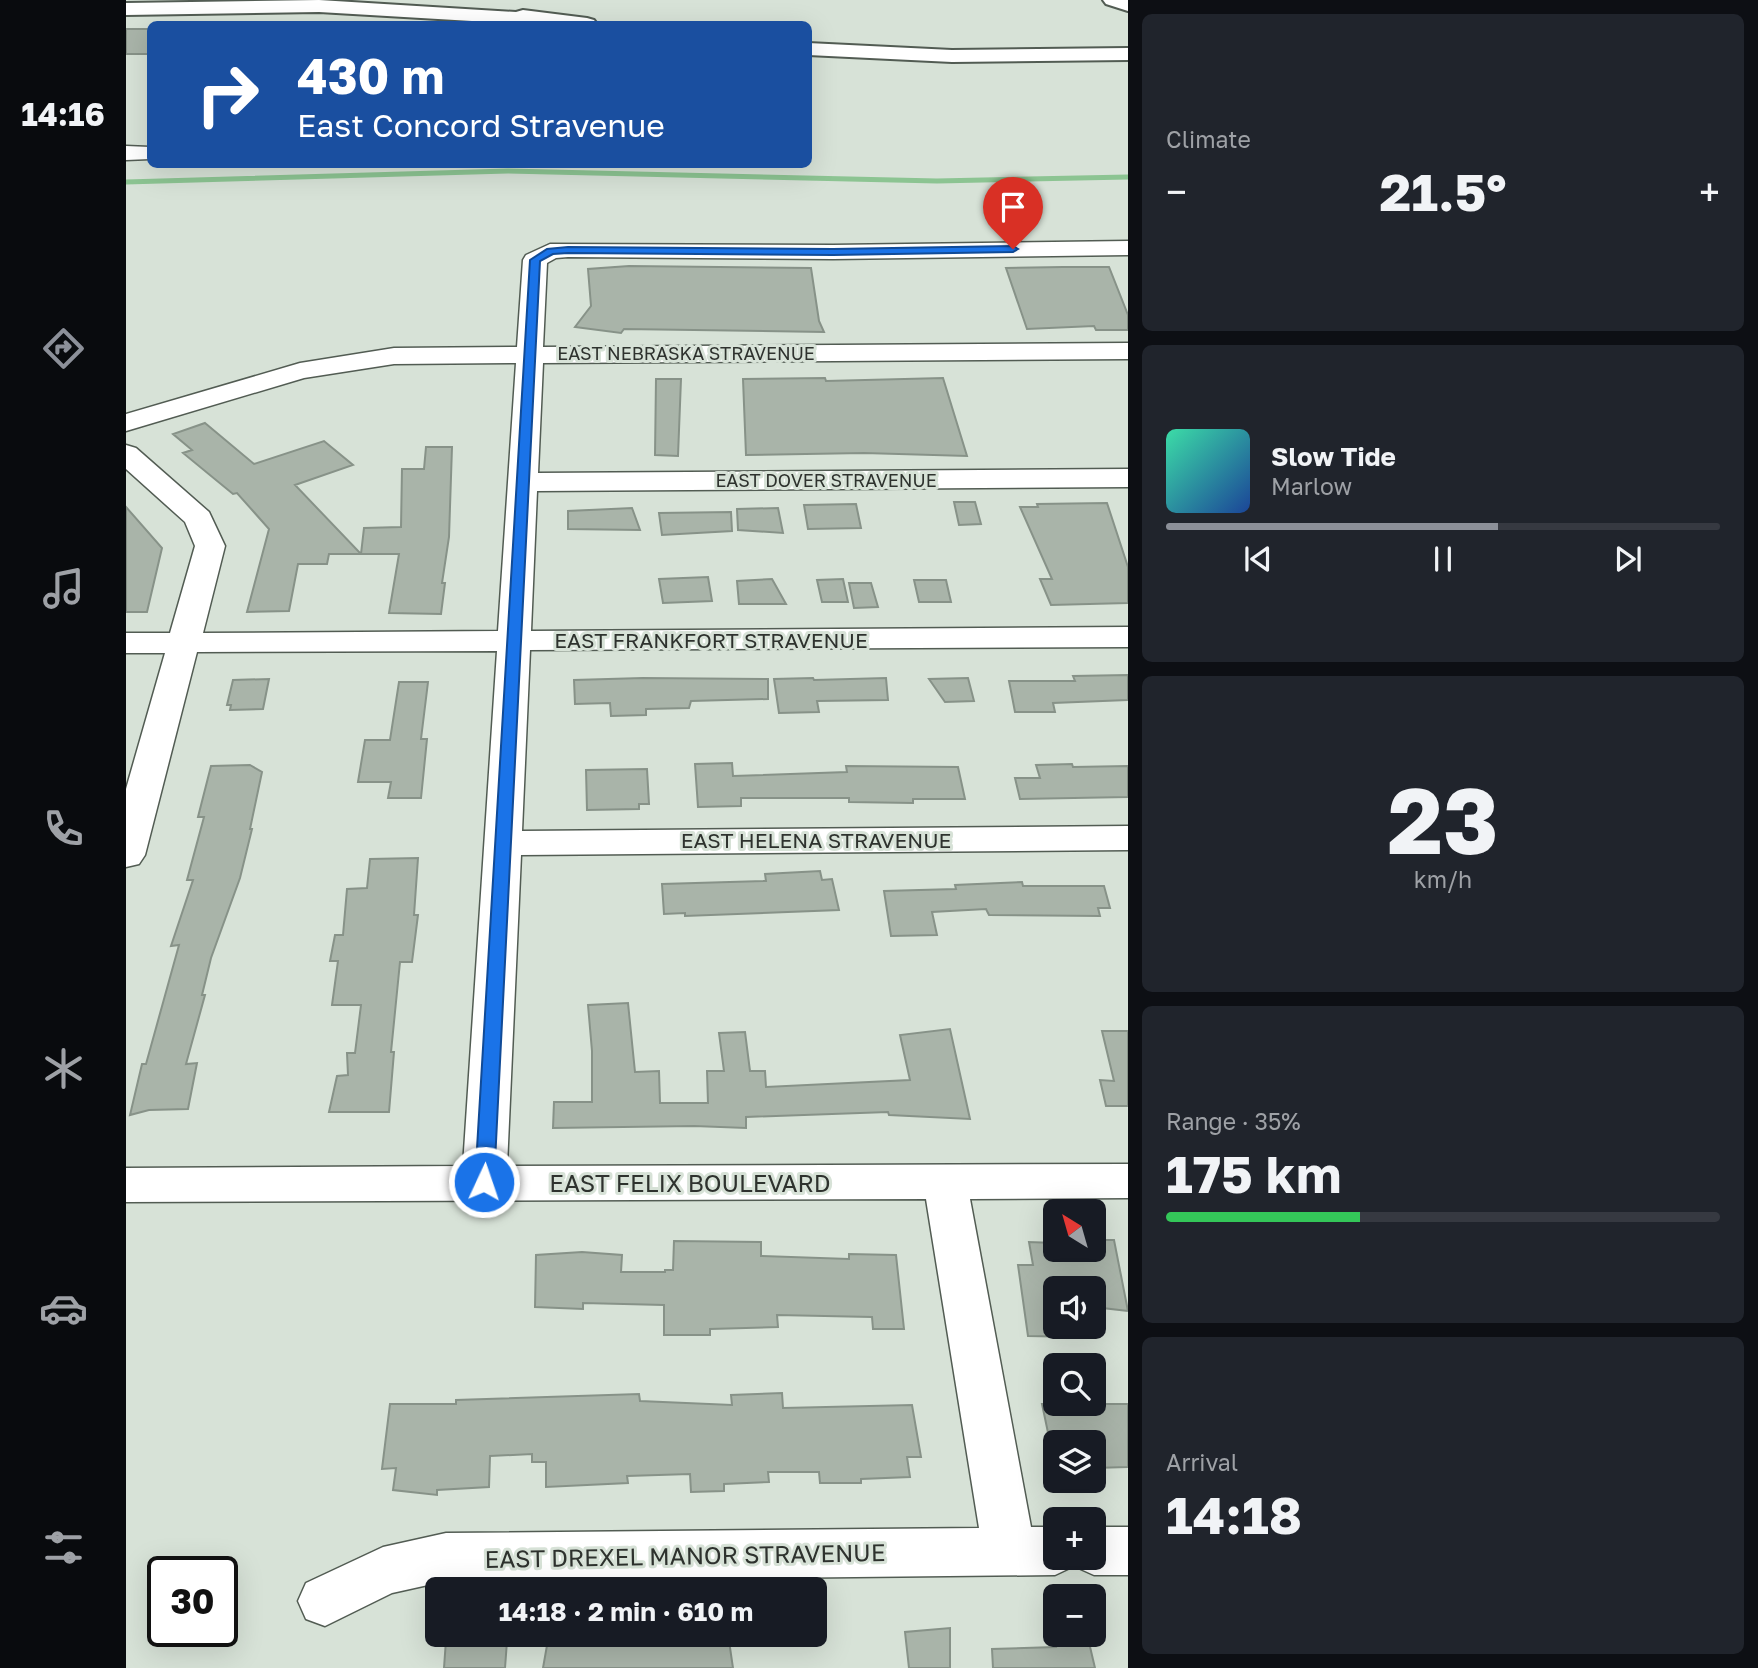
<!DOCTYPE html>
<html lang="en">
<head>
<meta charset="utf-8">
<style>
  :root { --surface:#171b24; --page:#20242c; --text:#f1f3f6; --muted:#9ea1a6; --line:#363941; --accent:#8c9099 }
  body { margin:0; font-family:"Golos Text",sans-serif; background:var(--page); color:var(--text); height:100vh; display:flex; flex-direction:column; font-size:26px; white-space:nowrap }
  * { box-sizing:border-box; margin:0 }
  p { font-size:23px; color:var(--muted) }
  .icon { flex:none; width:38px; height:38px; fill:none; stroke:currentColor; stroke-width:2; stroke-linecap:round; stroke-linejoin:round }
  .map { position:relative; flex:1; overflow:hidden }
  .side { display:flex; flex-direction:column; gap:14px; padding:14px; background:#0d0f14; width:630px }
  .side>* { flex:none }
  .hud { position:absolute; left:21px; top:21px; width:665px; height:147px; border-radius:10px; box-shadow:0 7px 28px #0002; background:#1a4fa0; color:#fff; overflow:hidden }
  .needle { width:46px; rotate:323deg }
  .tools { position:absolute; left:917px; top:1199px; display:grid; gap:14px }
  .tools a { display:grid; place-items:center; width:63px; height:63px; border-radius:10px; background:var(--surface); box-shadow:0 7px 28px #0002; font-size:35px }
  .speed { position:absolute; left:21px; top:1556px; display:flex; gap:14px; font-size:35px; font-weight:700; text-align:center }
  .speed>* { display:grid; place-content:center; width:91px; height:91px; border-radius:50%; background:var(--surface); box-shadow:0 7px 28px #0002; line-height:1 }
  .speed .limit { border:4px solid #111; border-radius:10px; background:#fff; color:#111 }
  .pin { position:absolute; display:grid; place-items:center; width:60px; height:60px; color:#fff; margin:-72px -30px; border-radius:50% 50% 50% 0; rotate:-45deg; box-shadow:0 0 7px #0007 }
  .pin .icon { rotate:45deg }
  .me { position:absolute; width:77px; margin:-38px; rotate:3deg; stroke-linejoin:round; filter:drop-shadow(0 0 5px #0008) }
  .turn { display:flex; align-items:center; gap:24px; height:147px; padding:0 35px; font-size:32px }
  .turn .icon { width:91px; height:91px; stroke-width:2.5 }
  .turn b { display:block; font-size:49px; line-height:60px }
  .big { font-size:52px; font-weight:700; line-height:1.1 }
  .side .card { flex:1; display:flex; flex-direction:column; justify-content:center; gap:10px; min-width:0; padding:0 24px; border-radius:10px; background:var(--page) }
  .side .dial { align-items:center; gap:0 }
  .dial b { font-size:91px; line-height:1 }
  .song { display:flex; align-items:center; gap:21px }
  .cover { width:84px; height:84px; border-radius:10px; background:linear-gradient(135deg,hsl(160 70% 55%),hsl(220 70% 35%)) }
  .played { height:7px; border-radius:4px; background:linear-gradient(90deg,var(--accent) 60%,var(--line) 60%) }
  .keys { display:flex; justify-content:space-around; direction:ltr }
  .heat { display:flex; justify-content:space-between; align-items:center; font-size:38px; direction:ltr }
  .charge { height:10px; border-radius:5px; background:linear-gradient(90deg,#34c759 35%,var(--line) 0) }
  .trip { position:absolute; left:299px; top:1577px; width:402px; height:70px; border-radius:10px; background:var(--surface); box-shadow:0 7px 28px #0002; font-weight:700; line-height:70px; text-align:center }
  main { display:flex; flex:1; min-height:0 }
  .menu { display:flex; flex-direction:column; width:126px; justify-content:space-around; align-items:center; background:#090b0e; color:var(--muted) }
  .menu .icon { width:49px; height:49px }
  .menu .current { color:var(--accent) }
  .menu b { font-size:32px; color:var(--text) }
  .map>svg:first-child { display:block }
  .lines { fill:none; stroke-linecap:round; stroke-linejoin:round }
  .stream { stroke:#8cc492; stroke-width:5 }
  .building { fill:#a9b4a9; stroke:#879288; stroke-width:2 }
  .minor-casing { stroke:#525c53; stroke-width:3 }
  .major-casing { stroke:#525c53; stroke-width:4 }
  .highway-casing { stroke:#525c53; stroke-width:4 }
  .minor { fill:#fff; fill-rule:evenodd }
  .major { fill:#fff; fill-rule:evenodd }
  .highway { fill:#fff; fill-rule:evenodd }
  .route { fill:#1a73e8; stroke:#114b97; stroke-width:2 }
  .labels { text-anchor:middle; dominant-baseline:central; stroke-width:6; stroke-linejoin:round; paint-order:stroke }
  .far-street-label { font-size:18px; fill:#2e322e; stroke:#d7e2d7 }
  .street-label { font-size:21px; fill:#2e322e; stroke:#d7e2d7 }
  .near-street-label { font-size:24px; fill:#2e322e; stroke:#d7e2d7 }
</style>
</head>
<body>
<main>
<nav class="menu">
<b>14:16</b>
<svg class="icon current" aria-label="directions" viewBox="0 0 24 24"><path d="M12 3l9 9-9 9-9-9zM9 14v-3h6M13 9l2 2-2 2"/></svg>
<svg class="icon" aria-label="music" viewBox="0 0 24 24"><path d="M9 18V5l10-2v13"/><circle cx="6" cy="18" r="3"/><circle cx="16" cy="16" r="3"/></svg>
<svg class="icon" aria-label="phone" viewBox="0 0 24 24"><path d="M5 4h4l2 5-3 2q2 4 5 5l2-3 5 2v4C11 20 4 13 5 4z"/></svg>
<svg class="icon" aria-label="climate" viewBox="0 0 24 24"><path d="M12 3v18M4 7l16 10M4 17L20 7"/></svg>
<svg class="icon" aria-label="car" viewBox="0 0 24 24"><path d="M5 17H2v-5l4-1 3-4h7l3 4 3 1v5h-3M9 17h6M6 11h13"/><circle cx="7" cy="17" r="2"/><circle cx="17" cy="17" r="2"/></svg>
<svg class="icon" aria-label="filters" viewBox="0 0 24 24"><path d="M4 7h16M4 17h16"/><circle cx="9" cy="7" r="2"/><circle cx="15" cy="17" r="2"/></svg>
</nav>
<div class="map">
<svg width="1002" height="1668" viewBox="0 0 1002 1668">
  <rect width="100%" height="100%" fill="#d7e2d7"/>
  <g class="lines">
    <path class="stream" d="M0,182L382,171L811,181L1002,177"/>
  </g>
  <path class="building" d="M0,29H24V54H0Z
    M503,266L685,268L693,321L698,332L498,329L495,333L449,327L465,306L462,269Z
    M937,267H983L1002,315V330H970L968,326L901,329L880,268Z
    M699,378L700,381L817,378L841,456L738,453L620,455L617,379Z
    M530,379H555L552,456L529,455Z
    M79,423L128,464L198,441L227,465L169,485L235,554H203L201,564H172L163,611L121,612L143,529L111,493L107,494L57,453L66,450L47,434Z
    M300,447H326L323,537L316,583H319L315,614L263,613L273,554H235L238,528L275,527L276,469H298Z
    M828,502H849L855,524L833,525Z
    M981,503L1002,567V603L925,605L914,579H926L894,507H912L911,504Z
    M730,504L735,528L682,529L678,505Z
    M0,507L36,548L21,612H0Z
    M506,508L514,530L442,529V511Z
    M652,508L657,533L612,530L611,509Z
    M605,512L606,531L536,535L533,513Z
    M582,577L586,601L537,603L533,579Z
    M646,579L660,604H613L611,581Z
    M717,579L722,602H696L691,580Z
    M788,580H820L825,602H793Z
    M723,583H745L752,607L728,608Z
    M1002,675V700L927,703L929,712H889L883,681H949L947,676Z
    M517,678L642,679V699L565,701L563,708L520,709V715L485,716L484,703L449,704L448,680Z
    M687,678L688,680L760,678L762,700L691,701L693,712L653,713L648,679Z
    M842,678L848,701L819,702L803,679Z
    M143,679L137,709L104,710L105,705H101L107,680Z
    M273,682H302L295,739H301L295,798H262L265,782H232L239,740H264Z
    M606,763L607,776L721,772L720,766L832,767L839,799H787V803L723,802V798H615V806L572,807L569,764Z
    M946,764L947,767L1002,766V797L894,799L889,778H914L910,765Z
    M124,765L136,772L124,829H126L114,878L85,958L76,995H79L60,1064L71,1063L62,1109L23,1110L4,1115L16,1064H20L53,945L45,946L67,880H61L78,817H72L85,766Z
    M521,769L523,804H513V809L461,810L460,770Z
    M292,858L288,915H292L286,962H274L265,1052H268L263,1112H203L211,1076L222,1075L221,1053H229L235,1005H206L212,961H204L209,935H217L221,889L241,888L244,859Z
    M694,871L696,880L706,879L713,910L559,916V913L538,914L536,884L640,881L639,874Z
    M896,882L897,886H978L984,908H972L974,916L863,915L860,909L806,912L811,935L765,936L758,891L830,889L829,885Z
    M502,1003L509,1072L533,1071L534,1103H582L581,1071H598L593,1033L619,1032L624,1071H639L640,1087L784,1080L774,1035L824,1029L844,1119L763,1115L762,1112L620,1117V1128L568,1126L427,1128L428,1102H466V1051L462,1005Z
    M976,1031H1002V1106H980L974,1080L988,1081Z
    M968,1240H988L1002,1311L968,1307V1288H929V1326H951L953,1337L902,1336L892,1265H907L903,1242L929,1243V1250H968Z
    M548,1241L635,1242V1256L723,1259V1254L770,1255L778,1329H747L746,1317L651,1315L652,1327L584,1329V1335H538V1305L457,1303V1309L409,1307L410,1255L456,1252L496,1255L495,1272H539V1270H547Z
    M656,1393L657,1408L786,1405L795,1457H781L784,1477L735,1479V1483H694L693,1472H642L643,1482L598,1484V1491L565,1492L564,1474L501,1476L502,1483L420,1487V1462H406V1454L364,1456L363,1487L311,1490V1495L267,1490L270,1468L256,1469L264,1404H330V1400L513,1394L514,1401L606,1405L605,1395Z
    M916,1404H1002V1467L968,1468V1442H929V1466Z
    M824,1628V1668H783L779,1632Z
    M423,1634H602L607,1668H417Z
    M928,1634H961L969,1668H867L866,1649L930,1647Z
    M320,1640L381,1641L379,1668H318Z"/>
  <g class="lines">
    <defs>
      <path id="minor" d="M0,146L24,147V159L0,160Z
        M1002,241V255L707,259L442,257L430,258L421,263L417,347L1002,343V359L417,363L412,473L1002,469V487L411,491L405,631L1002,627V647L404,650L396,831L1002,826V850L395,855L381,1166L1002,1164V1198L844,1199L905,1527H929V1558H968V1527H1002V1575H968L948,1566L929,1575L320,1581L266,1593L199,1626L180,1619L172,1601L180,1583L257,1547L320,1533L853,1528L800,1199L0,1202V1168L337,1166L371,651L71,652L19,855L13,864L0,867V789L39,653H0V633H44L69,546L59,522L0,469V445L10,448L83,512L99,546L77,633L372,631L390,363L268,364L178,378L0,431V414L174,363L268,348L391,347L397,260L400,255L424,244L707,245Z"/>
      <path id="major" d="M977,0H1002V11L980,4Z"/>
      <path id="highway" d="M193,0L390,12L397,10L461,18L468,20L471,24H399L193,12L0,15V3Z
        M682,43L826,50L1002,48V60L826,62L682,55Z"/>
    </defs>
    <use href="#minor" class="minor-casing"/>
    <use href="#major" class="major-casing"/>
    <use href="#highway" class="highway-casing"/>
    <use href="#minor" class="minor"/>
    <use href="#major" class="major"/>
    <use href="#highway" class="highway"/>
  </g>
  <path class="route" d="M442,247L707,249L887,246L892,249L887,252L707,255L442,253L427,254L414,261L368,1182L365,1187L358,1190L352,1187L349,1182L404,260L421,249Z"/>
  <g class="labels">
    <g class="far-street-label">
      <text x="560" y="353">EAST NEBRASKA STRAVENUE</text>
      <text x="700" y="480">EAST DOVER STRAVENUE</text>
    </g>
    <g class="street-label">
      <text x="585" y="640">EAST FRANKFORT STRAVENUE</text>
      <text x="690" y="840">EAST HELENA STRAVENUE</text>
    </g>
    <g class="near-street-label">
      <text x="564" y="1182">EAST FELIX BOULEVARD</text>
      <text transform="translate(559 1555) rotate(-1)">EAST DREXEL MANOR STRAVENUE</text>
    </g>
  </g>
</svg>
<div class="tools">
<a><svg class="needle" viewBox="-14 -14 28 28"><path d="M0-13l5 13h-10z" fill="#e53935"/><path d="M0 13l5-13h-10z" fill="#9ea1a6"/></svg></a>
<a><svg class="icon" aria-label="sound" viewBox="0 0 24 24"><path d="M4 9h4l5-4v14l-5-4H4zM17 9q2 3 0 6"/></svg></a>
<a><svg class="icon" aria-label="search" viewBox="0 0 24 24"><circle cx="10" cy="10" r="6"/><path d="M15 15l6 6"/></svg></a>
<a><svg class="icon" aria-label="layers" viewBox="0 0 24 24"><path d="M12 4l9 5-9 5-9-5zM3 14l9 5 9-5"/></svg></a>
<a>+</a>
<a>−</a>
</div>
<div class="speed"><div class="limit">30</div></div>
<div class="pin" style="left:887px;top:249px;background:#d93025"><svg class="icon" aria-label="arrive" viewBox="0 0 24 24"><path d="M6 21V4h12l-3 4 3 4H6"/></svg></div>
<svg class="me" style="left:358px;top:1182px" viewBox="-20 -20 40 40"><circle r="17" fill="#1a73e8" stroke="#fff" stroke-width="3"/><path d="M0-11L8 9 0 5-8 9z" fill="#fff"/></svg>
<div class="trip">14:18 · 2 min · 610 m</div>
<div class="hud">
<div class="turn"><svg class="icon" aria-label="right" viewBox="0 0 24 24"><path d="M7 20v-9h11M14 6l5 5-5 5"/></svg><div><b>430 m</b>East Concord Stravenue</div></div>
</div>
</div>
<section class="side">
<div class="card"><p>Climate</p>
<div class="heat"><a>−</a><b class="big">21.5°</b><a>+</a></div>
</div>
<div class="card">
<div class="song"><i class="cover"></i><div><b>Slow Tide</b><p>Marlow</p></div></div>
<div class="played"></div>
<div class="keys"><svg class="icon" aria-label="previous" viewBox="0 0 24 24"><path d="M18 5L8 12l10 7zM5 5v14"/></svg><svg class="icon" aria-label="pause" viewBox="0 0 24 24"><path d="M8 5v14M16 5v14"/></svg><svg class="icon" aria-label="next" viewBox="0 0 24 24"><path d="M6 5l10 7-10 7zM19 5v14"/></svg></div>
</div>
<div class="card dial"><b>23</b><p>km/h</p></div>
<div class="card"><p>Range · 35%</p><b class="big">175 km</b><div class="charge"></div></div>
<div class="card"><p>Arrival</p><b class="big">14:18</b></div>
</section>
</main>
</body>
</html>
